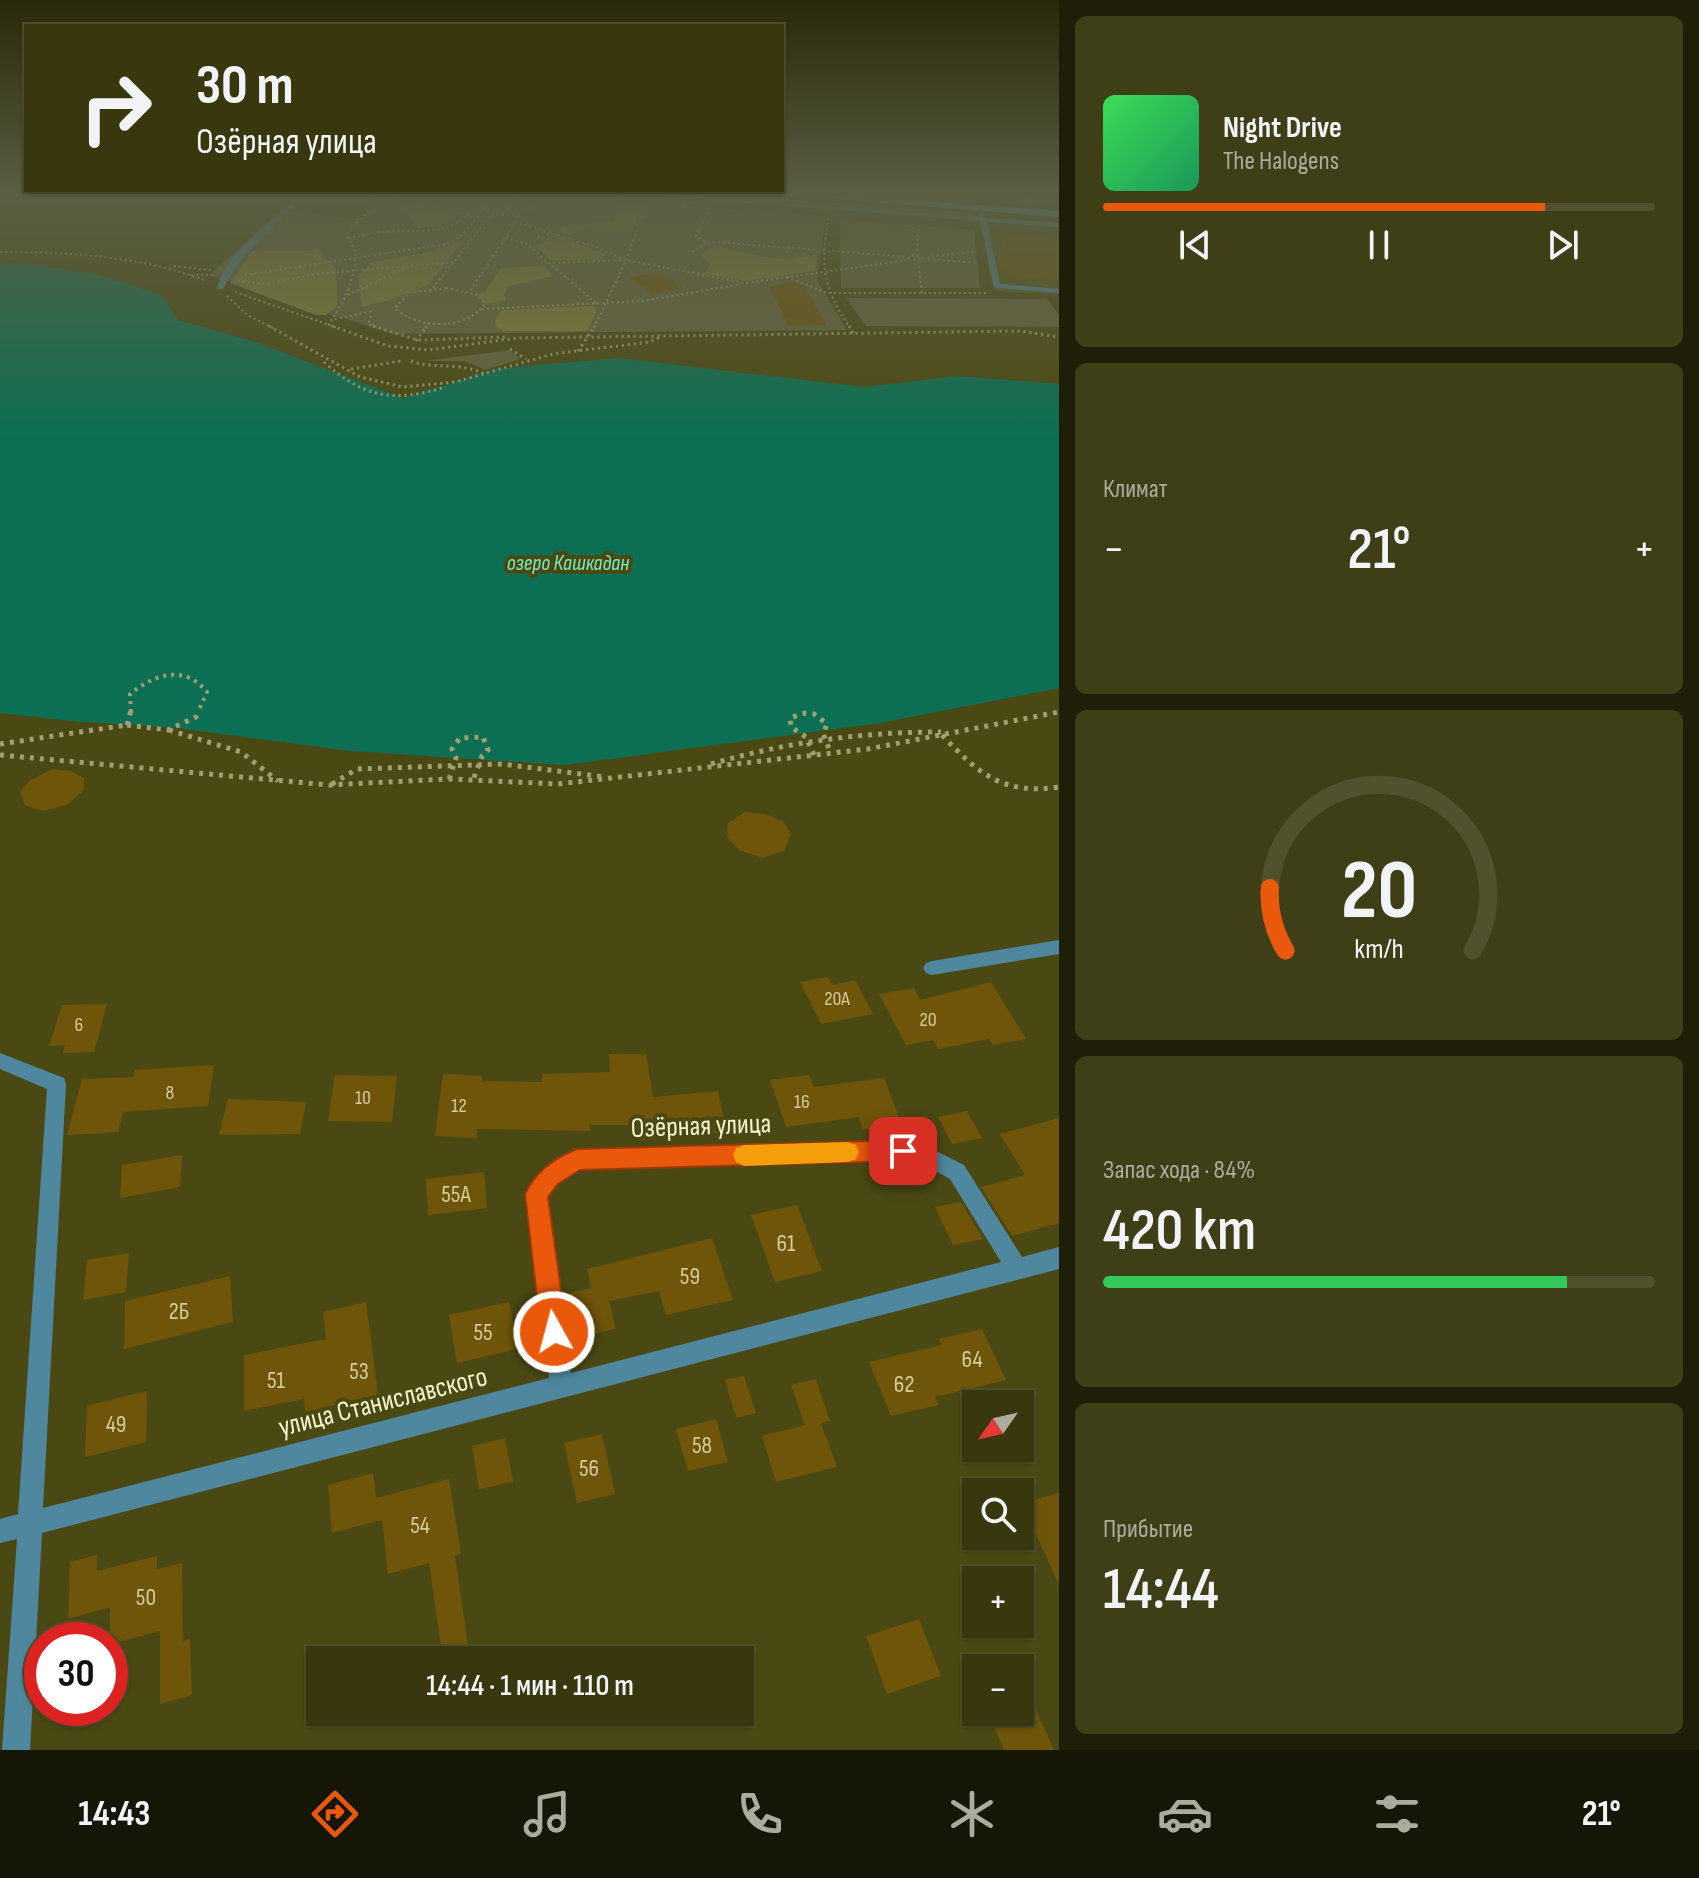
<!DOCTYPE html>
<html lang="ru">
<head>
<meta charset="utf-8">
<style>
  :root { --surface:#38370e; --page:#3f3f17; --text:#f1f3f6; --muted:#abac9e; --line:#52512e; --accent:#ea580c }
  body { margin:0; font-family:"Sofia Sans Condensed",sans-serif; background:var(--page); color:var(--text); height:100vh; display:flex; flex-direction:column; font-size:30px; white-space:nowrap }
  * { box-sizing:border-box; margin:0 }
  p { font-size:26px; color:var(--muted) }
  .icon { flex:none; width:44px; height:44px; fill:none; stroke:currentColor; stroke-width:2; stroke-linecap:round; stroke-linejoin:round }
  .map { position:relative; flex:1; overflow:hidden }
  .panel { display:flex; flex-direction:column; gap:16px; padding:16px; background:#1f1e08; width:640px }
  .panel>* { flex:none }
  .top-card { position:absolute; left:24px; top:24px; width:760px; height:168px; border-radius:0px; box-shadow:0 2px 6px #0004,0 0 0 2px var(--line); background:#38370e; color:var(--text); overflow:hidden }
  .needle { width:52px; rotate:236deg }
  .buttons { position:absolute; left:962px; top:1390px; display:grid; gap:16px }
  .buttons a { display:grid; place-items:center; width:72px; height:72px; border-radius:0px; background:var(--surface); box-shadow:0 2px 6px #0004,0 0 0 2px var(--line); font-size:40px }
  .speed { position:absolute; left:24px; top:1622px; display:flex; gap:16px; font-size:40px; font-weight:700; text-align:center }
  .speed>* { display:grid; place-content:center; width:104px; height:104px; border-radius:50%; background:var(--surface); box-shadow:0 2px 6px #0004,0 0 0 2px var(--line); line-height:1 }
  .speed .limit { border:12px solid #d22; background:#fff; color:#111 }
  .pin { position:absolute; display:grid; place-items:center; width:68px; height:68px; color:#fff; margin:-34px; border-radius:16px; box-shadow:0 4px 12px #0006 }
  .me { position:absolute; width:88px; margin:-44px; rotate:353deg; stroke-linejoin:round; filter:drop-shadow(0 0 6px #0008) }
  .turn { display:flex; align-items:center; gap:28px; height:168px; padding:0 40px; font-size:36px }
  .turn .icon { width:104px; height:104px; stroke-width:2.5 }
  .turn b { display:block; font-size:56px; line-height:68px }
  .big { font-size:60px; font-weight:600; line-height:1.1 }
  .panel .widget { flex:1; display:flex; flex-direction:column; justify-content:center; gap:12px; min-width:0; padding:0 28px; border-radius:12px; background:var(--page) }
  .panel .dial { align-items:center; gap:0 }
  .dial svg { height:208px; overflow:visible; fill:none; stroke:var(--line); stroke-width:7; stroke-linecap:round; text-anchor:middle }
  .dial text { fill:var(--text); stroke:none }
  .song { display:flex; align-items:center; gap:24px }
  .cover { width:96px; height:96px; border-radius:12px; background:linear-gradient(135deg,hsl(130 70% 55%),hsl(150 70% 35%)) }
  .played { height:8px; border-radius:4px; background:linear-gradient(90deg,var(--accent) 80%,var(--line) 80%) }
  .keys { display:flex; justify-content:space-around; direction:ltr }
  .heat { display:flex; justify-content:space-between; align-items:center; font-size:44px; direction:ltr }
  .charge { height:12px; border-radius:6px; background:linear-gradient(90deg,#34c759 84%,var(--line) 0) }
  .trip { position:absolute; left:306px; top:1646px; width:448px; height:80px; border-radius:0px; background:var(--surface); box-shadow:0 2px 6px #0004,0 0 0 2px var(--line); font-weight:600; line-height:80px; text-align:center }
  .menu { display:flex; height:128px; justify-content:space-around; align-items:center; background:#161606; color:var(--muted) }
  .menu .icon { width:56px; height:56px }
  .menu .on { color:var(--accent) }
  .menu b { font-size:36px; color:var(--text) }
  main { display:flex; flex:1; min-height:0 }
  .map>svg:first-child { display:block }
  .built { fill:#565417 }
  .green { fill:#65643d }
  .forest { fill:#828038 }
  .water { fill:#0c6f53 }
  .building { fill:#6f550a }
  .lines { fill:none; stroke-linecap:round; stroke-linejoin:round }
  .path-far3 { stroke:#a09f72; stroke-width:2; stroke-dasharray:2 3; stroke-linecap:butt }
  .path-far2 { stroke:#a09f72; stroke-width:3; stroke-dasharray:2 4; stroke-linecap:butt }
  .path-far1 { stroke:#a09f72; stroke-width:4; stroke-dasharray:3 5; stroke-linecap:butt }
  .path { stroke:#a09f72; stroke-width:5; stroke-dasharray:4 6; stroke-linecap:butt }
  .service { fill:#4f879f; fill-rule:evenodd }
  .minor { fill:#4f879f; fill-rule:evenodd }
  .primary { fill:#3fc3f5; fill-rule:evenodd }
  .route { fill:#ea580c; stroke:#983908; stroke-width:2 }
  .slow { fill:#f59e0b }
  .labels { text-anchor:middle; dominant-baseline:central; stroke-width:8; stroke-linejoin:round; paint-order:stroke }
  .number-label { font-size:20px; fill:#d2cc9e }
  .far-water-label { font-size:22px; font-style:italic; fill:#74ebc1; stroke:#4b4913 }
  .near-number-label { font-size:24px; fill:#d2cc9e }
  .near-street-label { font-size:28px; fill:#f3f3d0; stroke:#4b4913 }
</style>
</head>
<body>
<main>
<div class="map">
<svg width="1059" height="1750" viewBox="0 0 1059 1750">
  <rect width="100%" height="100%" fill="#4b4913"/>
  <path class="built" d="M980,223L1059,229V295L993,291Z"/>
  <path class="green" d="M579,192L684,200L687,206L826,216L817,280L847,330L393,334L209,275L283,210L361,219L386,193Z
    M628,193H697L963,212L972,215L970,217Z
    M840,220L974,230L980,288H841Z
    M846,298L1047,299L1059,315V327L866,326Z
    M509,350L521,359L485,370L465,361H424Z"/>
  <path class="forest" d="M397,199L456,216L450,222L418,229Z
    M625,203L644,204L632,232L585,228L570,235L558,232L564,226L612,222Z
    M556,235L607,255L603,259L552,261L534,245L550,240V237Z
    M465,239L428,285L390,300L361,307L359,275L372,262L437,250Z
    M716,246C753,254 777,265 817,254L815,271L746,281L704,274L711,263L700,255Z
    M318,250L336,269L337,306L326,315H316L230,283L252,251Z
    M544,266L554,276L509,286L504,294L506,300L485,304L478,295L486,290L501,268Z
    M593,306L597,309L589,329L585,331H504L496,327L495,320L502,310Z"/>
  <path class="water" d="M23,263L99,275L161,295L178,320L253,341L403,398L495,369L619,358L864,387L958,376L1059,384V688L880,723L565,765L351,751L177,728L70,721L0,713V264Z"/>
  <path class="building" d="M1000,234L1059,239V281L1012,277L999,266V257L1003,252Z
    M659,272L683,288L653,294L628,278Z
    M795,281L805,286L826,325L789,326L769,287Z
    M53,769L71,771L84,778V790L67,805L42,811L25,805L20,792L30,780Z
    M745,812L765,814L783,821L791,834L784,851L762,858L739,850L727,837L728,823Z
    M828,977L832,985L855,980L873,1014L821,1024L800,982Z
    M991,982L1026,1039L993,1045L989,1039L938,1049L933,1040L906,1045L879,994L914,988L920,1000Z
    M107,1004L94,1052L63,1053L65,1045L49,1046L62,1005Z
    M609,1054H646L653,1097L718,1091L727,1132L637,1141L636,1125H589L590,1131L477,1129V1138L435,1136L443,1074L482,1076V1081L542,1082V1074L610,1072Z
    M214,1065L208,1106L123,1112L118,1132L67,1135L82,1079L134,1077L135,1070Z
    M335,1075L397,1076L392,1122L328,1121Z
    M809,1075L814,1087L884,1078L902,1125L863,1130L859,1117L786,1127L770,1080Z
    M228,1099L306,1102L300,1134L219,1135Z
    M967,1111L982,1138L952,1144L938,1117Z
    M1059,1118V1223L1012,1236L981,1187L1025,1175L1000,1134Z
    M182,1155L180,1187L120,1198L122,1165Z
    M484,1172L487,1208L428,1215L426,1179Z
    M961,1202L983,1239L953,1245L935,1207Z
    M797,1205L822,1271L775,1282L751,1215Z
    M712,1238L733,1300L666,1315L659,1291L609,1301L616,1329L569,1339L563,1294L591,1288L587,1269Z
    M129,1253L126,1292L83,1300L87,1260Z
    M230,1276L233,1322L124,1349L125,1301Z
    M366,1302L378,1395L305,1412L304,1399L244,1411V1355L326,1339L323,1312Z
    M509,1302L518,1349L457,1363L449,1315Z
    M982,1329L1006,1380L935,1397L939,1405L891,1416L869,1362L942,1345L939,1339Z
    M744,1376L756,1413L736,1418L725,1380Z
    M816,1379L830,1421L821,1423L837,1467L776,1482L762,1436L805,1425L791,1385Z
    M147,1391L146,1442L85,1457L87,1406Z
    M716,1419L728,1462L688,1471L676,1429Z
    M602,1434L615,1494L577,1503L564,1443Z
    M505,1438L513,1482L479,1489L472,1446Z
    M373,1473L376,1498L449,1479L461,1554L455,1556L470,1660H443L429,1563L388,1574L382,1520L332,1533L328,1485Z
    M1059,1493V1585L1022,1503Z
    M97,1555V1571L157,1556V1569L182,1563L183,1641L190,1639L192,1695L160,1704V1631L110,1644V1607L68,1619L70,1562Z
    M919,1619L941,1676L887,1694L866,1636Z
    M1020,1674L1054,1750H1004L988,1712H1020Z"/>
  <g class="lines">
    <path class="path-far3" d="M551,192L593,196
      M389,195L472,216
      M508,209L520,192
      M519,211L546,204L558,193
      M492,214L519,216
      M828,218C821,268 822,286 850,328
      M515,222L594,246L626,260L746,283L908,260
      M538,237L548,239H536Z
      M348,238L380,232L441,230L471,216
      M506,238L528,245L597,304
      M703,241L907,257
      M0,252C71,252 140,256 207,281
      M692,252L707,243L696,236L709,210
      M912,255L921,257L923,260L907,259Z
      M917,256L919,225
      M922,258L977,251
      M928,259L978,263
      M918,261L922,293
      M548,263L622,260
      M174,266L211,270
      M191,275H213
      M245,275L447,244L460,237L498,192
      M787,277L827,293H986
      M238,281L266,284L315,274L455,262
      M433,288L496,209L519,211L512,228L470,291
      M446,288L478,295L485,304C466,331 417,329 395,308L409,293Z
      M235,292L338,328
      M348,295L408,267
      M227,296L247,315L273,328
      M482,309L642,301L741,284
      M371,316L368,324L378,328
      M335,319L373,311
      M328,325C341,308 358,275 355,252C354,246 348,239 346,234L370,209
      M425,328L429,323
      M594,328L626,260L646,205"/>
    <path class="path-far2" d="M269,326L360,377L403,387L455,382L553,354L649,342L661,337
      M332,326L388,346L429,350L517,338L1020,331L1059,337
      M373,326L418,340L506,337
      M849,326L853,333
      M416,341L427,326
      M510,349L526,359
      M578,351L595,326
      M411,361C436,370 461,361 486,375
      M324,362C364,398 394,403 445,387
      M351,369L401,361"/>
    <path class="path-far1" d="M131,712L130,694C155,674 184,664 207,692L198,712"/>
    <path class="path" d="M127,725L168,730L196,717L199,710
      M127,725L131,710
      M169,730L241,752L278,781
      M942,735C979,774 1002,795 1059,787
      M0,744L127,725
      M0,755L329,785L449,779L558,784L868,749L1059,712
      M814,755L806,737L791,727L790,718L805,713L814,714L827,724L823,734L831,753
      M711,764C787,742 862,732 941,732
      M449,779L456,758L452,749L460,738L483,737L488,750L482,756L473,780
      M332,784L357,769L502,764L605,777"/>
    <path class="service" d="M373,192H380L374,197H370Z
      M604,192H639L980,217L979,213L982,211L986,218L1059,223V227L987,222L1000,284L1059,289V293L994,288L980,221Z
      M1022,192H1028L1032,207L1027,206Z
      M1038,192H1059V196L1041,194Z
      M290,205L295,206C267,234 242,252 223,289H217C224,255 265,226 290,205Z"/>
    <path class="minor" d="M1059,940V954L932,975L926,973L923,968L926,963L932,961Z
      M0,1053L64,1078L66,1084L43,1508L549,1378L527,1194L543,1169L577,1151L903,1142L928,1147L964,1165L1022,1257L1059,1247V1269L42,1533L30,1750H2L17,1539L0,1543V1519L18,1514L47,1089L0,1069ZM903,1160L925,1165L950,1179L1001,1262L571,1373L547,1196L557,1183L580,1169Z"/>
    <path class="primary" d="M751,192H798L1059,211V217Z"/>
  </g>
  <linearGradient id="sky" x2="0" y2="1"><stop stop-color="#29280a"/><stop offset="0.44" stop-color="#5b5f44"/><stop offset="1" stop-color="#5b5f44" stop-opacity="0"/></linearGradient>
  <rect width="1059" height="438" fill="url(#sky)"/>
  <path class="route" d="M903,1140L911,1143L914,1151L911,1158L903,1161L580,1170L558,1184L548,1197L567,1332L563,1341L554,1345L545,1341L541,1332L525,1194C535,1172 554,1158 577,1149Z"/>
  <path class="slow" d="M848,1142L856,1145L859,1152L856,1159L848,1162L744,1166L736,1162L733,1155L736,1148L744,1145Z"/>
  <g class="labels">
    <g class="number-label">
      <text x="837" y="999">20А</text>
      <text x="928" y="1020">20</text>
      <text x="79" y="1025">6</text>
      <text x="170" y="1093">8</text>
      <text x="363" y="1098">10</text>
      <text x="802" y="1102">16</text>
      <text x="459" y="1106">12</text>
    </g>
    <g class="far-water-label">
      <text x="568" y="563">озеро Кашкадан</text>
    </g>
    <g class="near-number-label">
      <text x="456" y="1194">55А</text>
      <text x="786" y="1243">61</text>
      <text x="690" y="1276">59</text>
      <text x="179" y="1311">2Б</text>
      <text x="483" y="1332">55</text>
      <text x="972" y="1359">64</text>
      <text x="359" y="1371">53</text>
      <text x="276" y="1380">51</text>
      <text x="904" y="1384">62</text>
      <text x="116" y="1424">49</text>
      <text x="702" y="1445">58</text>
      <text x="589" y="1468">56</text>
      <text x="420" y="1525">54</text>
      <text x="146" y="1597">50</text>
    </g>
    <g class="near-street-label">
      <text transform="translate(701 1126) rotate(-2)">Озёрная улица</text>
      <text transform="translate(383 1402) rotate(-14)">улица Станиславского</text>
    </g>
  </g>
</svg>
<div class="buttons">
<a><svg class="needle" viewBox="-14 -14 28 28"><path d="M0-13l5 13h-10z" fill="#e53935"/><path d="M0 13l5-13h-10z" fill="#abac9e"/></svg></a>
<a><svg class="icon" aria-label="search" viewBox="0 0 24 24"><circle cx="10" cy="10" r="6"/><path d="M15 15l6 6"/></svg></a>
<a>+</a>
<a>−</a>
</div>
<div class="speed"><div class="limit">30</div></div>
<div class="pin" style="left:903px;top:1151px;background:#d93025"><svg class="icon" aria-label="arrive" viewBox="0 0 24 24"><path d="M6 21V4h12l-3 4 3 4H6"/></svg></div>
<svg class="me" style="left:554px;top:1332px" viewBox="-20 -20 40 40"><circle r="17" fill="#ea580c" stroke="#fff" stroke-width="3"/><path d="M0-11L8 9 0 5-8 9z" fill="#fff"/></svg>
<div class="trip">14:44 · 1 мин · 110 m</div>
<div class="top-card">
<div class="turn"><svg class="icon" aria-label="right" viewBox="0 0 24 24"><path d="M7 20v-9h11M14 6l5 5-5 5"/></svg><div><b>30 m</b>Озёрная улица</div></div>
</div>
</div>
<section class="panel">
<div class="widget">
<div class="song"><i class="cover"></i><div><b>Night Drive</b><p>The Halogens</p></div></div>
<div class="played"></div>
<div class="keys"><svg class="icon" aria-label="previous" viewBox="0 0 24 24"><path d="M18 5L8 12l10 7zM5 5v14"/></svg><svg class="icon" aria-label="pause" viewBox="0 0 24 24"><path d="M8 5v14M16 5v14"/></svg><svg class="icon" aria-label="next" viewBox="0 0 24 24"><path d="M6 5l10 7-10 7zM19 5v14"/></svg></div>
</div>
<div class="widget"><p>Климат</p>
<div class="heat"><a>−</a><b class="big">21°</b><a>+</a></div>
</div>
<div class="widget dial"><svg viewBox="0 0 100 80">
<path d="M14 69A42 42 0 1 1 86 69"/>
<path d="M14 69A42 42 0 0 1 8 45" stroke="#ea580c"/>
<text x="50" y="56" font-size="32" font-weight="700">20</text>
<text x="50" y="72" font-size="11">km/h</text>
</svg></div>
<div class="widget"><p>Запас хода · 84%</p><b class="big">420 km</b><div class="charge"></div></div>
<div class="widget"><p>Прибытие</p><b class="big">14:44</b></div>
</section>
</main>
<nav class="menu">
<b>14:43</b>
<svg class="icon on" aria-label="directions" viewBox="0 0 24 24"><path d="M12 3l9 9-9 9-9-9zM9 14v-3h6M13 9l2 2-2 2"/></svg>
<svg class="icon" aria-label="music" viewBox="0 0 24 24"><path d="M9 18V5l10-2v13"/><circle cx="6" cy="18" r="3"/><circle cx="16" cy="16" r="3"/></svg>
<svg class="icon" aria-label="phone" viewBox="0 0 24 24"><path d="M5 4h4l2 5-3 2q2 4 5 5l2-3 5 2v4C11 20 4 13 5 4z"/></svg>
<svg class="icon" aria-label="climate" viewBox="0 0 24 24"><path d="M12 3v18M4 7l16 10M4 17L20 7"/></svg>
<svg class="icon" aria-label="car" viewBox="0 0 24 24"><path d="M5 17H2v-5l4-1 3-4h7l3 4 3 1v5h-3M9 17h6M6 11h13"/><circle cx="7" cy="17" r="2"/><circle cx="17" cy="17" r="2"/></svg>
<svg class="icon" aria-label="filters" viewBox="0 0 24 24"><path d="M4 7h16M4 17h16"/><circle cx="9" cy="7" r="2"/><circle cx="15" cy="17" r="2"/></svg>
<b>21°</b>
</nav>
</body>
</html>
